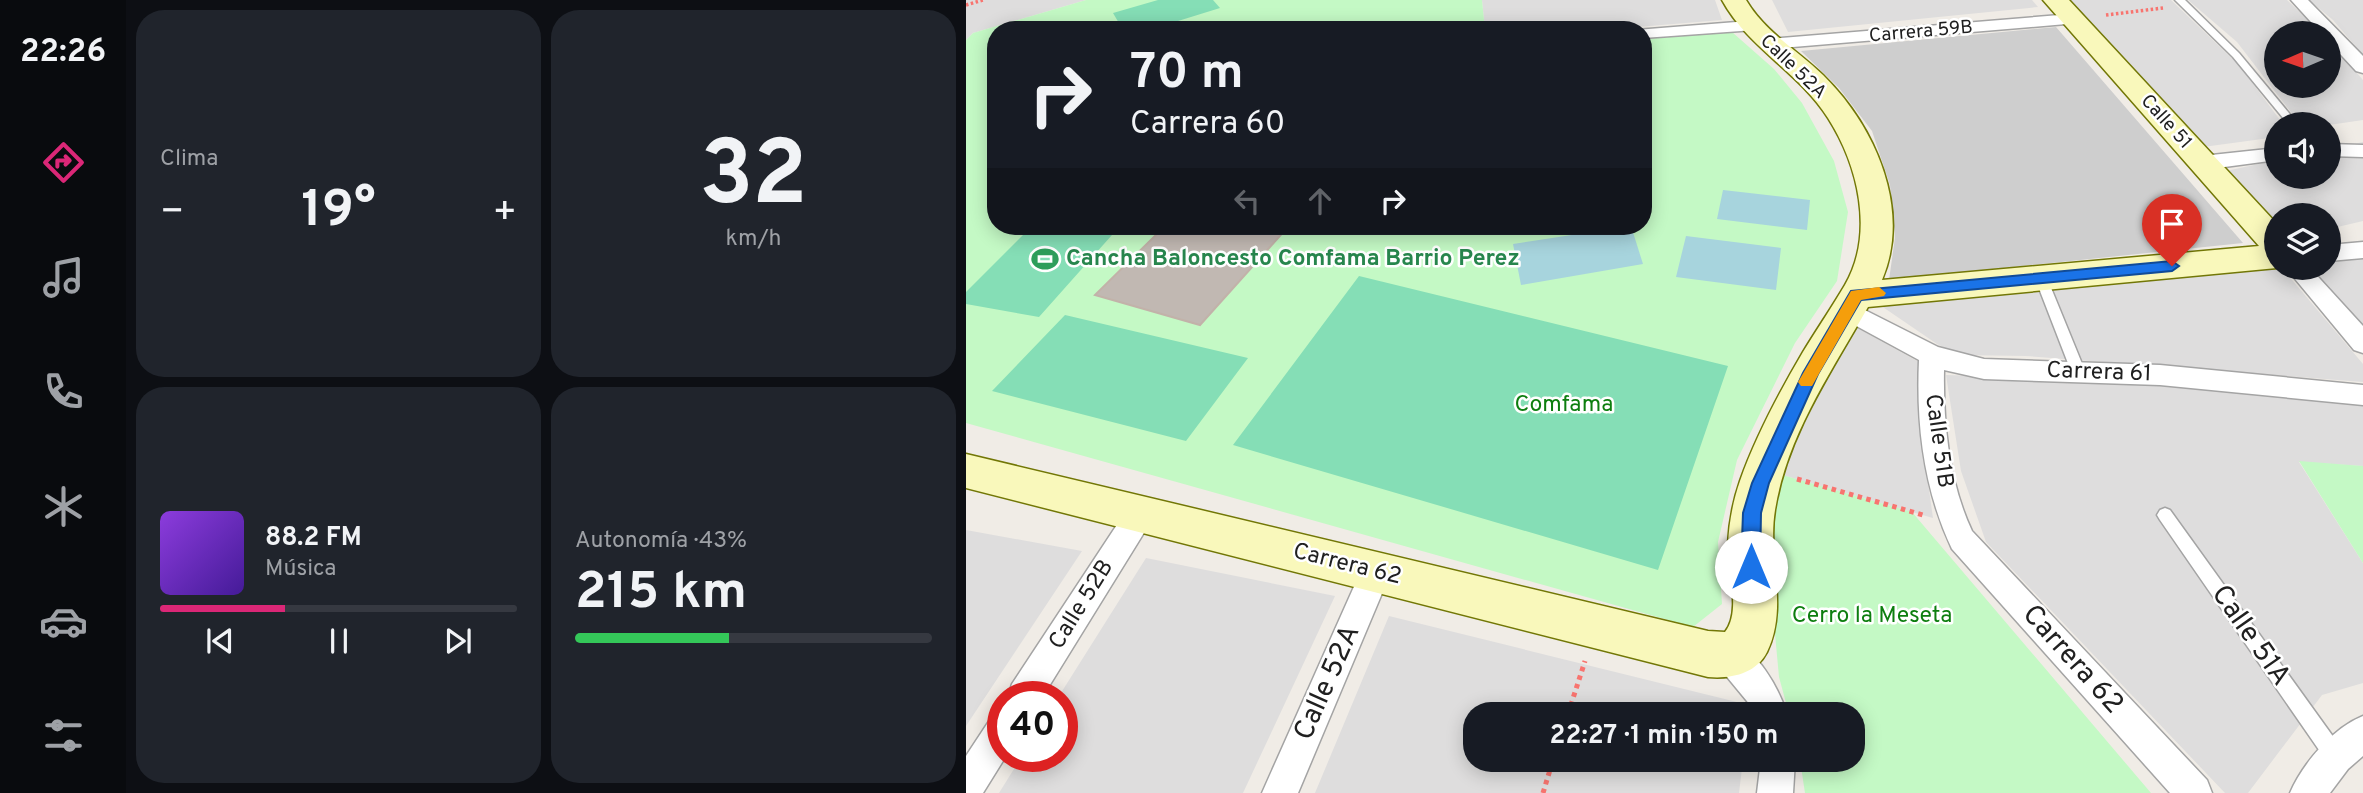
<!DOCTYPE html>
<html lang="es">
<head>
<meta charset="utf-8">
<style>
  :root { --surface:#171b24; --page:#20242c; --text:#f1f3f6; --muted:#9ea1a6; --line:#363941; --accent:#db2777 }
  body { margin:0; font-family:Overpass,sans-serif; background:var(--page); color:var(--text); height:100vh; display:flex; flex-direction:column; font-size:26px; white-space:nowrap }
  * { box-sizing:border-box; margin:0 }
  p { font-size:23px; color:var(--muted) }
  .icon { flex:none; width:38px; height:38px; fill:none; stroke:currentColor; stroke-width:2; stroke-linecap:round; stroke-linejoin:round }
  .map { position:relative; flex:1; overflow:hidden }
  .panel { display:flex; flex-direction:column; gap:10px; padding:10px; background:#0d0f14; width:840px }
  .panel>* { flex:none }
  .top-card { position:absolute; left:21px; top:21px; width:665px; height:214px; border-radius:28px; box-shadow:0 4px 18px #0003; background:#171b24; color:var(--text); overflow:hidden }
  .needle { width:46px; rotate:268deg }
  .fabs { position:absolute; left:1298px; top:21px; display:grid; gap:14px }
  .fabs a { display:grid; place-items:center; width:77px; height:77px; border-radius:50%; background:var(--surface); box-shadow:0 4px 18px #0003; font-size:35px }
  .speed { position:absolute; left:21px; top:681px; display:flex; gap:14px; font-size:35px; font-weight:700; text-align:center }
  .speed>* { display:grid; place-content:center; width:91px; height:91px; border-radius:50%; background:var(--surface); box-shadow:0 4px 18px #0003; line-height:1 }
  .speed .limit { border:10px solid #d22; background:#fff; color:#111 }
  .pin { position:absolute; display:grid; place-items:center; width:60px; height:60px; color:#fff; margin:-72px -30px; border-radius:50% 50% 50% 0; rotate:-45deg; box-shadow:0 0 7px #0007 }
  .pin .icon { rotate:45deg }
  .me { position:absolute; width:77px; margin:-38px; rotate:0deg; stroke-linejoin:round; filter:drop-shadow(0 0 5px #0008) }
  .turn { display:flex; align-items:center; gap:24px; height:147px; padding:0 28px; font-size:32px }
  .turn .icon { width:91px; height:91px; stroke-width:2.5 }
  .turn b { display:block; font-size:49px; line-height:60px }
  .lanes { display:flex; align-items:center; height:66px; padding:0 28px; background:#0003; justify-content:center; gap:35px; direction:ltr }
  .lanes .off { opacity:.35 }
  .big { font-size:52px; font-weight:700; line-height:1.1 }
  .panel .widget { flex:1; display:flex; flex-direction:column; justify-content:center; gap:10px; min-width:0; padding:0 24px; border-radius:28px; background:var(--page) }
  .panel .dial { align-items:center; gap:0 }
  .dial b { font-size:91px; line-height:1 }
  .song { display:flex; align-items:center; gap:21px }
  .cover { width:84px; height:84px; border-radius:10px; background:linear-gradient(135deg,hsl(270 70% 55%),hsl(260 70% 35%)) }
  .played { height:7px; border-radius:4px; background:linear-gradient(90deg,var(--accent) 35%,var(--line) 35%) }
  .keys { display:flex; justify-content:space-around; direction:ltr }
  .heat { display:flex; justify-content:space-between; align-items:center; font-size:38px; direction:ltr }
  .charge { height:10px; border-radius:5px; background:linear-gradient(90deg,#34c759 43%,var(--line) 0) }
  .panel .tiles { flex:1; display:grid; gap:10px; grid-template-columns:repeat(2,1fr) }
  .trip { position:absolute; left:497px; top:702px; width:402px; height:70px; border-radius:28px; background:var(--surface); box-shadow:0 4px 18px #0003; font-weight:700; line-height:70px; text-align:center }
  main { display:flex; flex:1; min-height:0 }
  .tabs { display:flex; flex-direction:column; width:126px; justify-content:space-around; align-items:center; background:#090b0e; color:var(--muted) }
  .tabs .icon { width:49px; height:49px }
  .tabs .current { color:var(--accent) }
  .tabs b { font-size:32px; color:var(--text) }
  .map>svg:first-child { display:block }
  .residential { fill:#dedddd }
  .religious { fill:#cecece }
  .park { fill:#c4f9c5 }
  .pitch { fill:#85deb6 }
  .water { fill:#a7d4dd }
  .building { fill:#c1b8b2; stroke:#c2b2a9; stroke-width:2 }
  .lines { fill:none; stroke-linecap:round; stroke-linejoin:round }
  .lane-casing { stroke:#a4a4a4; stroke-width:3 }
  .street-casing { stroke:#a4a4a4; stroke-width:3 }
  .secondary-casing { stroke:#727706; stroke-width:3 }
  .path-far1 { stroke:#f8746f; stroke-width:3.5; stroke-dasharray:2.5 2.5; stroke-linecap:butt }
  .path { stroke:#f8746f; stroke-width:5; stroke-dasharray:4.5 4.5; stroke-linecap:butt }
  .lane { fill:#fff; fill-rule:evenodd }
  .street { fill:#fff; fill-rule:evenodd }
  .secondary { fill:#f9f8bb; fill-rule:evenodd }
  .route { fill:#1a73e8; stroke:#114b97; stroke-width:2 }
  .slow { fill:#f59e0b }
  .labels { text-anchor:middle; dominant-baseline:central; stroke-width:5; stroke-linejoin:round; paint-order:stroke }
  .far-street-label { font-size:19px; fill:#202020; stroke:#fff }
  .leisure-label { font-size:23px; font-weight:bold; fill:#27864d; stroke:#fff; text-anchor:start }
  .street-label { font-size:23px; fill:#202020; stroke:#fff }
  .park-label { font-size:23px; fill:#0d7e0f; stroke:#fff }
  .near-street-label { font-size:28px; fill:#202020; stroke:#fff }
</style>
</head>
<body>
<main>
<nav class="tabs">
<b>22:26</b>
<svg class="icon current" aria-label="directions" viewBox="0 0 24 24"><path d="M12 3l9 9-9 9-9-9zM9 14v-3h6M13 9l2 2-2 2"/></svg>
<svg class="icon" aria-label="music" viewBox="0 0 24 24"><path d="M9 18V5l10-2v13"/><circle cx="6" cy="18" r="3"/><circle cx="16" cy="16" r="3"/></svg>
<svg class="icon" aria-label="phone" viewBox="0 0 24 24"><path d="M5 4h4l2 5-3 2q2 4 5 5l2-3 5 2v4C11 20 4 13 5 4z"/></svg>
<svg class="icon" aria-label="climate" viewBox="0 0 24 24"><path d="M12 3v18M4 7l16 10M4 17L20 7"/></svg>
<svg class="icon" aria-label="car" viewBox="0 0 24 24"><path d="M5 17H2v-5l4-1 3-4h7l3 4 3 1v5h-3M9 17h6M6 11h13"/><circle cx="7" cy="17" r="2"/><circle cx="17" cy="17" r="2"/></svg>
<svg class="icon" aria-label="filters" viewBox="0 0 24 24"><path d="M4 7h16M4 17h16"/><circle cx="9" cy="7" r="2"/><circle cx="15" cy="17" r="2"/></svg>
</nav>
<section class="panel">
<div class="tiles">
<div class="widget"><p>Clima</p>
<div class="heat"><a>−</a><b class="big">19°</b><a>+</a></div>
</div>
<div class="widget dial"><b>32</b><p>km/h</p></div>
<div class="widget">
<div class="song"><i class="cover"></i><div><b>88.2 FM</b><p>Música</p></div></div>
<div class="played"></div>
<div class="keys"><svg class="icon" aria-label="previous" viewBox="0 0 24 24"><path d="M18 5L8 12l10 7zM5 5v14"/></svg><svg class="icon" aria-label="pause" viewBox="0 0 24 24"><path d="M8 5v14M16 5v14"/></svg><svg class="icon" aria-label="next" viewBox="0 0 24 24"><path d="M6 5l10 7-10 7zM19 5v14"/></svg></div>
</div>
<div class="widget"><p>Autonomía · 43%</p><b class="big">215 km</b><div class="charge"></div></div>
</div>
</section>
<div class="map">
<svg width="1397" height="793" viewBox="0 0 1397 793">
  <rect width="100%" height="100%" fill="#f0ece6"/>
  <path class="residential" d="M0,0H120L7,33L0,40Z
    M516,0H749L756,20L635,30H519Z
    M806,0H1066L1072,7L822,32Z
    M1103,0H1205L1273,65L1317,124H1311V137L1237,147Z
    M1222,0H1321L1356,33H1311V86H1363V41L1397,80V120L1363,125L1334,124L1271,42Z
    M1343,0H1397V55L1367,20Z
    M1397,142V221L1363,229V215H1311V227L1260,171L1311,160V177H1363V149Z
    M1397,247V330L1340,268H1363V255Z
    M1316,268L1397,364V382L1060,356L993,355L971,344L908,301Z
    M886,325L953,362V418L967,518L813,474Z
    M980,375L1139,380L1397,405V466L1333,462L1397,563V683L1356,695L1282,793H1259L1020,542L995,471Z
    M0,530L116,551L0,726Z
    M180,558L369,596L277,793H33L56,756H96V696H93Z
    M423,616L783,705L782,714H509V760H777L773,793H349Z"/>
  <path class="religious" d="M1090,27L1277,243L923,280L929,238L924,185L906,131L873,88L835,51Z"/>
  <path class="park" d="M120,0H516L519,30H30V226H677V39L766,32L808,69L836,103L868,161L882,212L871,281L829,343L771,460L752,542L756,604L727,627L0,423V40L7,33Z
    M1333,461L1397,466V563Z
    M813,474L946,512L1185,793H839L834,760H887V714H823L813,677L799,526Z"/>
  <path class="pitch" d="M192,0H247L254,8L183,30H157L147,13Z
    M66,226H154L73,317L0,304V292Z
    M393,276L762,366L692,570L267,445Z
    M99,315L282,358L220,441L26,391Z"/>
  <path class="water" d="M757,190L844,200L841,230L751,219Z
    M665,226L677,264L555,285L547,244Z
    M720,236L815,248L810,290L710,277Z"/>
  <path class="building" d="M199,226H317L322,227L234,325L129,295Z"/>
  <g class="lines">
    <defs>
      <path id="lane" d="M1209,0H1219L1273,53L1332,124H1322L1267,57Z
        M1075,274L1081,278L1119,371L1117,375H1107L1105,371L1069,278Z
        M1199,508L1204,510L1376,749L1378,756L1376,763L1369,765L1362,763L1194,520L1191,515L1194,510Z"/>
      <path id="street" d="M1325,0H1342L1397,56V73L1390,71L1363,42V33H1355Z
        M1106,14L1115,19L1112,23L804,49L795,44L804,39Z
        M783,21L789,22L792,26L789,30L677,38V30H670Z
        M1363,144L1397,145V157L1363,156Z
        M1311,148V160L1236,170L1229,168L1226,163L1229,158L1236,156Z
        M1397,242V258L1363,261V245Z
        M1320,268H1344L1397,326V353L1388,350Z
        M881,301L972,347L1018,359L1194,365L1397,385V405L1194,385L1018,379L978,370C977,423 983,482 1006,531L1241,780L1246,793H1204L986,549C958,490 950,426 953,360L872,316L869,310L872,304Z
        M174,501L184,505L189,514L184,523L77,696H42L46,684L164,505Z
        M410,558L421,562L425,572L332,793H296L399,562Z
        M763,639C792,651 812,686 821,714H787L785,706L752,666L747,655L752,644Z
        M37,713V756H40L17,793H0V756L25,718Z
        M1397,716V756L1382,769L1364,793H1324C1337,763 1367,728 1397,716Z
        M795,760H829L827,793H791Z"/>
      <path id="secondary" d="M756,0H780C799,32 831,50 857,75C909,126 946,209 916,280L1293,246L1077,0H1103L1311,224V268L902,307C866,371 821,435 809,510C801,557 823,607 801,652C790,674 765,679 742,677L0,488V454L742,631L759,632C776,611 761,569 762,544C763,523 767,501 774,481C790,436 813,393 837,352C851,329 866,307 879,285C909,233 892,165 862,118C833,72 782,48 756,0Z"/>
    </defs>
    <use href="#lane" class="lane-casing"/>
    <use href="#street" class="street-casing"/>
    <use href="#secondary" class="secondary-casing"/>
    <path class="path-far1" d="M0,5L17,0
      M1140,15L1197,8"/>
    <path class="path" d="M831,479L957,515
      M602,714L619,661
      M577,793L587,760"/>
    <use href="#lane" class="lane"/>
    <use href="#street" class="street"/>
    <use href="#secondary" class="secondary"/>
  </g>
  <path class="route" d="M1206,261L1213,266L1206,271L895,300L852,374L803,483L795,513L794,567L791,573L785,576L778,573L775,567L777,513L786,483L837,373L885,291Z"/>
  <path class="slow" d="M913,287L920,293L918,296L895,300L846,386H835L832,382L835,377L885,291Z"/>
  <defs>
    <symbol id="stadium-bare" viewBox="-9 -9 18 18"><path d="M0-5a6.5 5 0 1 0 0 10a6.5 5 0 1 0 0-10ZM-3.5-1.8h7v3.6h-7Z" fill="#2e9e5b" stroke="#fff" stroke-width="2.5" paint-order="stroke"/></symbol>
  </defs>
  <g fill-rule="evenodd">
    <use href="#stadium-bare" x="60" y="240" width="38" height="38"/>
  </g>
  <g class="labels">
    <g class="far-street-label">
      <text transform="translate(955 32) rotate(-5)">Carrera 59B</text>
      <text transform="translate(827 67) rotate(44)">Calle 52A</text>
      <text transform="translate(1200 122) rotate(48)">Calle 51</text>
    </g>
    <g class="leisure-label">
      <text x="100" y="259">Cancha Baloncesto Comfama Barrio Perez</text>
    </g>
    <g class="street-label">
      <text transform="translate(1133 373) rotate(2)">Carrera 61</text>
      <text transform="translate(972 441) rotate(82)">Calle 51B</text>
      <text transform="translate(381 565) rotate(14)">Carrera 62</text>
      <text transform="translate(116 605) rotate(-58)">Calle 52B</text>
    </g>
    <g class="park-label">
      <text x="598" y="405">Comfama</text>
      <text x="906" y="616">Cerro la Meseta</text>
    </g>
    <g class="near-street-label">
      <text transform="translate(1284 636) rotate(55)">Calle 51A</text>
      <text transform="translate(1106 660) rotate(48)">Carrera 62</text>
      <text transform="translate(362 683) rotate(-66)">Calle 52A</text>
    </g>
  </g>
</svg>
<div class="fabs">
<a><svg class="needle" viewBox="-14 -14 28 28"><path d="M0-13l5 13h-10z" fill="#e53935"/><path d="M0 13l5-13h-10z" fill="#9ea1a6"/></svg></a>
<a><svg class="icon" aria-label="sound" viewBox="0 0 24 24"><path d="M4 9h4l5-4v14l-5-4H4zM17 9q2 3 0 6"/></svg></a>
<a><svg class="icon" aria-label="layers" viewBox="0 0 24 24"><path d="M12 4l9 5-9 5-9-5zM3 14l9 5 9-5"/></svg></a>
</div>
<div class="speed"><div class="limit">40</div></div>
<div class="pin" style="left:1206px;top:266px;background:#d93025"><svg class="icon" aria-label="arrive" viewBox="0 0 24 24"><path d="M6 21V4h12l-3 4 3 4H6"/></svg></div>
<svg class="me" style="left:785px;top:567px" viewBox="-20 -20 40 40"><circle r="19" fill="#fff"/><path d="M0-13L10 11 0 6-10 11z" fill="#1a73e8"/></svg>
<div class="trip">22:27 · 1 min · 150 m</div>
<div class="top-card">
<div class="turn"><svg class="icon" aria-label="right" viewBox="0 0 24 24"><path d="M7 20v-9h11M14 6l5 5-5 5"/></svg><div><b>70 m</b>Carrera 60</div></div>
<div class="lanes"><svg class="icon off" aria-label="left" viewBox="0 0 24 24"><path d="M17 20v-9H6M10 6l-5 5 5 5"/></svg><svg class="icon off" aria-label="ahead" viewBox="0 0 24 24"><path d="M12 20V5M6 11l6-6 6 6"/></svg><svg class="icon" aria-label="right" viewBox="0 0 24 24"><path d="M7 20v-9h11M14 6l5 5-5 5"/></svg></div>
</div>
</div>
</main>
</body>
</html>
